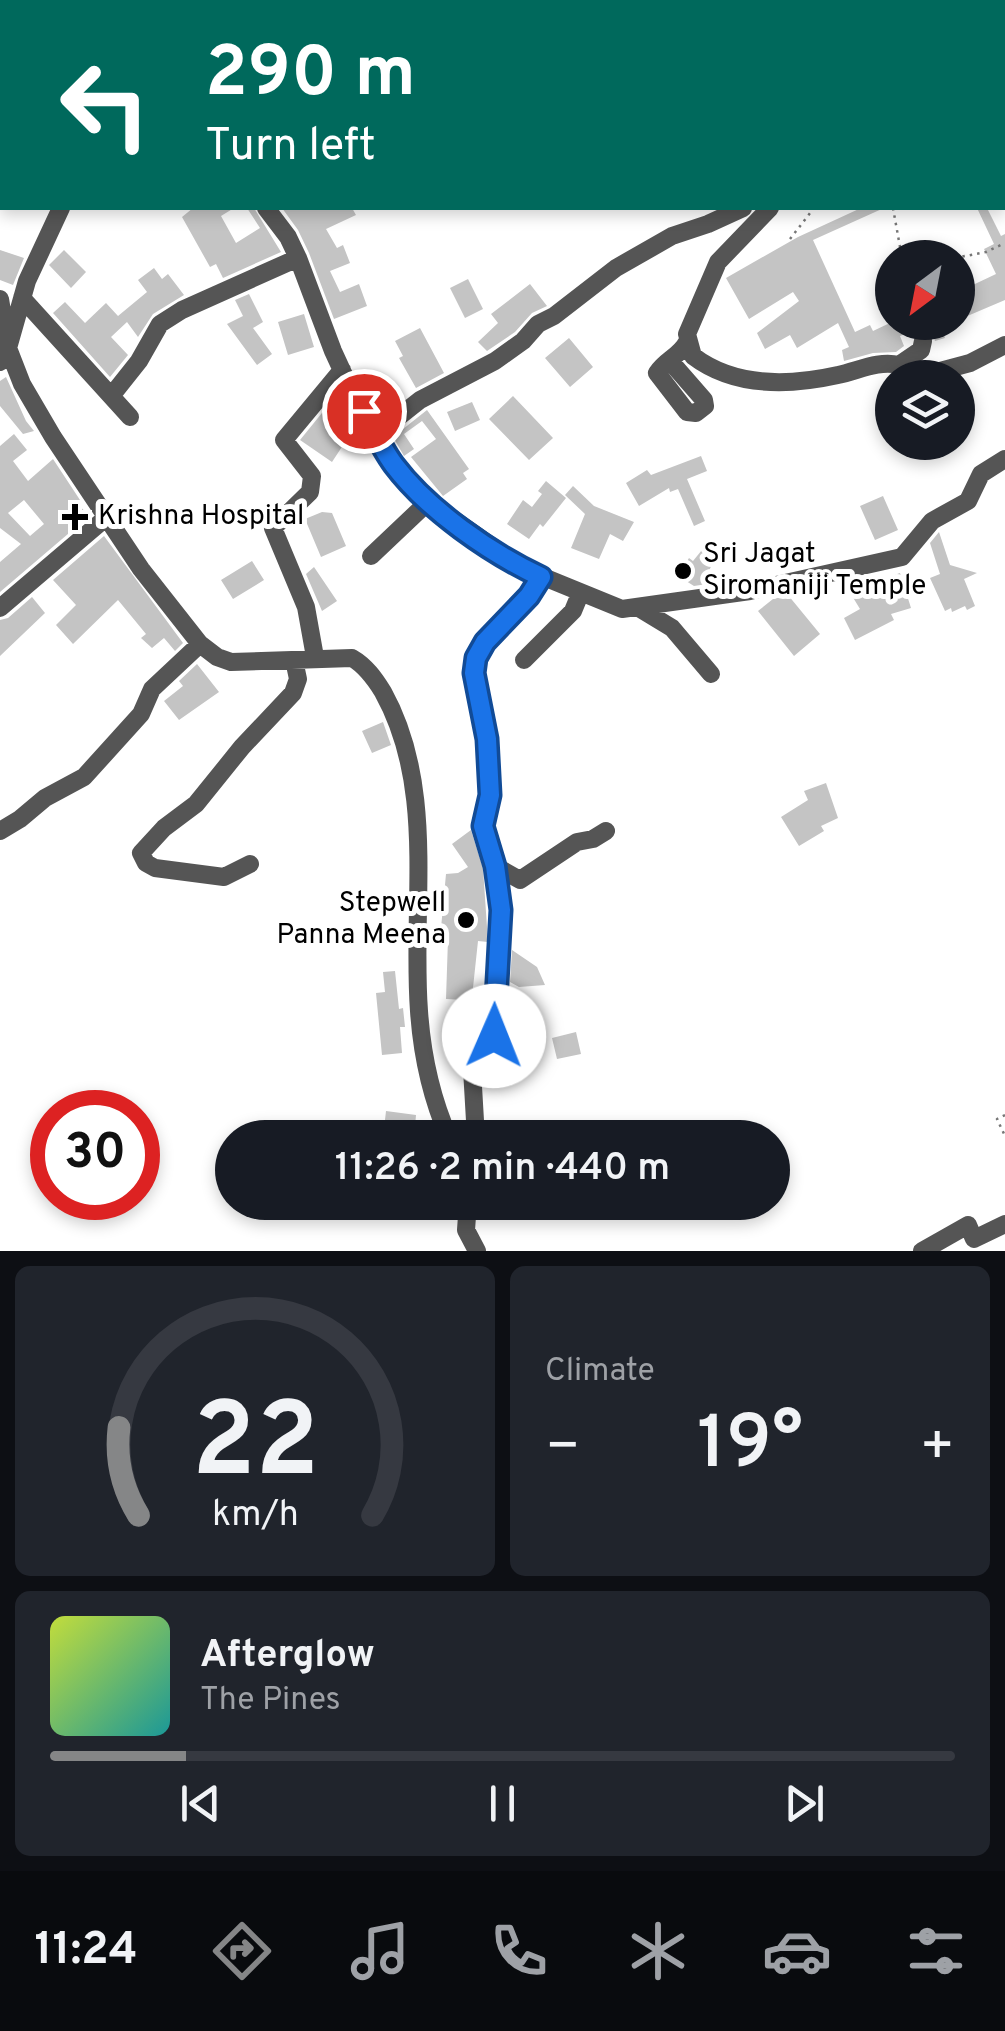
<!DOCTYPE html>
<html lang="en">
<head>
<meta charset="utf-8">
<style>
  :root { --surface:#171b24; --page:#20242c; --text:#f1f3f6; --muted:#9ea1a6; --line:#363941; --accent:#858687 }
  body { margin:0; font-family:Overpass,sans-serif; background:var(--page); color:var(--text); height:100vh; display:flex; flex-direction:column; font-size:38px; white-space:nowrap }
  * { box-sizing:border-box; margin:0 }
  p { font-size:32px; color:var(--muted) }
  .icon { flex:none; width:55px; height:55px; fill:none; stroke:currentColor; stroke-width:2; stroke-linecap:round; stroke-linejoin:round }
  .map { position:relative; height:1251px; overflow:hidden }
  .side { display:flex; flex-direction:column; gap:15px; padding:15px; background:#0d0f14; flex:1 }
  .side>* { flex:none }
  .guide { position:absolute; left:0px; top:0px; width:1005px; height:210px; box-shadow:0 5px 15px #0003; background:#00695c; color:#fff; overflow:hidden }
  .needle { width:65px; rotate:212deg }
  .controls { position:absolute; left:875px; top:240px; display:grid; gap:20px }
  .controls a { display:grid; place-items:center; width:100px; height:100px; border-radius:50%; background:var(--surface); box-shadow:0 5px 15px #0003; font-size:50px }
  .speed { position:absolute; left:30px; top:1090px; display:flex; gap:20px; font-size:50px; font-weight:700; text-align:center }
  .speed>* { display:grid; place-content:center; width:130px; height:130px; border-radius:50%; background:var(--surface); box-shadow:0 5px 15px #0003; line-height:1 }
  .speed .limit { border:15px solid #d22; background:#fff; color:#111 }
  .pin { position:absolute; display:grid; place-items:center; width:85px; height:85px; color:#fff; margin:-42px; border:5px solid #fff; border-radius:50%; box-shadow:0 2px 10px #0007 }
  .me { position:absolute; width:110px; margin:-55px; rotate:1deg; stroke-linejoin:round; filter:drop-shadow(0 0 8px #0008) }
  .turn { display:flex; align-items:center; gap:35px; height:210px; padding:0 40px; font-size:45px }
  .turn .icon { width:130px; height:130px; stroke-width:2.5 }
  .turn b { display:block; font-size:70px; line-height:85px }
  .big { font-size:75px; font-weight:600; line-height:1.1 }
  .side .tile { flex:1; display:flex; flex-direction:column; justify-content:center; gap:15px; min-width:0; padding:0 35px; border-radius:15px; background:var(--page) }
  .side .dial { align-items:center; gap:0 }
  .dial svg { height:260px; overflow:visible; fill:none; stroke:var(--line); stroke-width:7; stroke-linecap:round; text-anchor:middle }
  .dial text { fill:var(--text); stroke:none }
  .song { display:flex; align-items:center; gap:30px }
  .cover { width:120px; height:120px; border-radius:15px; background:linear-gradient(135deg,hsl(70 70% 55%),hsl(180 70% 35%)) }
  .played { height:10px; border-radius:5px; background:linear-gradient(90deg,var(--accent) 15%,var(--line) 15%) }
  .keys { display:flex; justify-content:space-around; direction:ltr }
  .heat { display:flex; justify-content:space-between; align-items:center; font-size:55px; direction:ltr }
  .side .tiles { flex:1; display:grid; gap:15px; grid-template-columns:1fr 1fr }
  .tile:last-child { grid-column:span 2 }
  .trip { position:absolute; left:215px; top:1120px; width:575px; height:100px; border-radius:50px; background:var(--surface); box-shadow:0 5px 15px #0003; font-weight:600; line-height:100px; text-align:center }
  .menu { display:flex; height:160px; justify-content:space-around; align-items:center; background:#090b0e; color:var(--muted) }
  .menu .icon { width:70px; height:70px }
  .menu .selected { color:var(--accent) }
  .menu b { font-size:45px; color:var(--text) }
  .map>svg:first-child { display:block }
  .building { fill:#c4c4c4; fill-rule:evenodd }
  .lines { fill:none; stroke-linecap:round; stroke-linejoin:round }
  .major-casing { stroke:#dbdbdb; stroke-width:25 }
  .path { stroke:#777; stroke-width:2.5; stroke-dasharray:2.5 5; stroke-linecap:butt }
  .minor { stroke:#555; stroke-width:18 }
  .major { stroke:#000; stroke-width:20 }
  .route-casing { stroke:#114b97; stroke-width:25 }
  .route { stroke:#1a73e8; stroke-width:18 }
  .poi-dot { fill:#000; stroke:#fff; stroke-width:4 }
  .labels { text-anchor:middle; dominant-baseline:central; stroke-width:10; stroke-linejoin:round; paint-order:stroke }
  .poi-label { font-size:28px; fill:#000; stroke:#fff; text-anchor:start }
</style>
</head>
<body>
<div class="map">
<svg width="1005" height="1251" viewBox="0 0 1005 1251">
  <rect width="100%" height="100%" fill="#fff"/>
  <path class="building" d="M193,208H234L221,216L236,243L260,228L247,208H254L281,252L223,278L216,264L210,267L182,217Z
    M282,208H352L356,215L326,229L337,248L343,245L350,263L330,271L340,292L359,284L367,306L334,319L309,253L298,230Z
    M861,208H884L813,240L855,332L870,325L873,331L892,322V325L939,322L945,338L935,341L932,333L922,327L900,336L904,346L896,352L873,353L844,361L842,350L849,347L838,323L797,348L790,335L765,349L757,333L799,301L793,292L749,319L726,278L798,237Z
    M977,208H987L1001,236L1005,234V300L958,320V292L996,274L984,249L994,244Z
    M0,250L24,258L13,285L0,280Z
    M64,250L86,272L71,288L49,265Z
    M154,268L162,279L168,274L184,295L153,314L138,337L127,322L111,337L128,355L110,377L53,313L65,302L85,323L106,303L118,316L147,292L138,280Z
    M468,279L483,309L465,318L450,288Z
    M530,284L547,306L532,313L515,332L487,351L478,342L498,323L491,314Z
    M249,294L263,322L253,328L272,354L257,365L227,324L243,316L235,300Z
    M304,314L314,347L288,355L278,322Z
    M420,328L444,373L416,388L399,358L403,356L395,341Z
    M569,338L593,367L570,387L545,358Z
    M6,377L26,421L34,431L23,434L0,406V381Z
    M513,396L553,438L529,460L489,419Z
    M472,402L480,420L455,431L447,412Z
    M326,408L355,427L332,462L300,440Z
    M427,410L469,469L463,473L467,479L443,496L411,457L436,439L422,421L404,434L414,449L404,456L393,437Z
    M14,434L27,450L13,461L28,481L53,459L80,500L77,503L89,516L0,592V562L21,544L0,528V446ZM24,500L44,524L30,536L8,513Z
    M701,456L707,471L687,479L705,521L694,526L678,489L670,492L669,488L639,506L626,483L647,470L651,475Z
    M546,481L566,498L543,527L540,524L529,539L507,524L523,500L532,507L542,494L538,491Z
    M573,486L594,506L634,522L623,541L610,534L599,559L571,548L585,514L565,495Z
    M883,496L898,530L875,540L860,506Z
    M322,512L332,513L346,546L321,557L305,519Z
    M939,532L950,565L977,573L964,579L975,606L967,610L965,606L952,612L951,608L945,611L930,578L940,574L930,543Z
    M104,536L183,643L175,651L164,638L152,648L141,638L146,634L118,600L73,644L56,625L76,605L53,580Z
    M706,545L713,546L717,553L709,571L714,574L707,584L694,586L678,576L689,558L693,561Z
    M252,561L264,580L233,599L221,580Z
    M314,567L337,601L322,611L306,574Z
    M900,573L911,608L891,614L894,620L855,640L844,618L860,609L846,586L858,580L871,577L874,582Z
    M788,595L820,634L794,656L758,611L773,599Z
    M32,597L45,613L0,656V620L8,618Z
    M197,664L219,692L179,720L164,701L183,686L179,681Z
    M383,722L391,745L372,753L362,731Z
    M826,783L838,818L821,826L824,831L799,846L781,817L808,800L804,791Z
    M471,830L483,868L488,942L478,941L472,997L466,996L465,1000L446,999L448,939H440L446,874L458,873L468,867L452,844Z
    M512,950L537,967L545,985L519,987L510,982Z
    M395,971L399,1009L403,1008L405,1027H400L402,1053L382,1055L376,993L385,992L383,972Z
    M576,1032L581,1054L557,1059L552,1038Z
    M386,1111L416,1115L414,1138H383Z"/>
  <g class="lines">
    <defs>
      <path id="major" d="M404,2L408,0
        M0,46L2,47"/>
    </defs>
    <use href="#major" class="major-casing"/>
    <path class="path" d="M683,0L684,2
      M857,2H871
      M892,2L895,0
      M893,208L902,258
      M790,239L814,208
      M955,258L986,252L1003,244
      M1005,1115L997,1119L1005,1136"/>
    <path class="minor" d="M94,0L96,2
      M51,2L54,0
      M1002,84L1005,83
      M1002,101L1005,99
      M266,208L288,237L298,258L333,351L350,388L393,463L422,497L524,569L622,609L750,591L902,557L932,521L968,501L981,474L1005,459
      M770,208L718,262L687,334L693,356C735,388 789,386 838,375C858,371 878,360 899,365L921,350L923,341
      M22,298L130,417
      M0,299L8,348L22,384L53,437L141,569L200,644L217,657L231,662L352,658C366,666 375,679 383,692C437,789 411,905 419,1011C422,1055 431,1097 449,1138
      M670,361L704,400L705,406L696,413L687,412L657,373C665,360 680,356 687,342
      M0,362L8,348L27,281L61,208
      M914,378L970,363L1005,345
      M112,395L139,361L160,324L182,310L298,258
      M377,434L420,400L495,361L523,341L538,324L554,316L616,268L672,236L708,224L743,208
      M371,556L428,502
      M0,608L108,516
      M639,608L672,628L711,674
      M315,657L306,607L273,528L310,492L312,476L284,440L342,370
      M524,660L573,611L580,594
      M0,831L20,819L45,798L84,777L141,714L152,689L200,644
      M250,864L224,877L155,868L146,863L141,853L164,828L196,804L242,747L293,693L298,679L294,660
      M495,866L520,880L577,842L593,839L606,831
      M476,1138L472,1069L493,1042L501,933L495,866L483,826L490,795L487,739L473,673L476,658L485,642L529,597L541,577
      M468,1202L466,1230L477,1251
      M922,1251L968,1225L974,1239L1005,1224"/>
    <use href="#major" class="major"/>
  </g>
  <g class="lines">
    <defs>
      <path id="route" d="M364,411C373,429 382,449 394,465C428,510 490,553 541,577L529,596L485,642L476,658L474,673L487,739L490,795L483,826L495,866L501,910L494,1036"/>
    </defs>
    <use href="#route" class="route-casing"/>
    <use href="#route" class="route"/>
  </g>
  <g class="poi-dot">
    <path d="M70 502h10v10h10v10h-10v10h-10v-10h-10v-10h10z"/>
    <circle cx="683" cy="571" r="10"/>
    <circle cx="466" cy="920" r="10"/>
  </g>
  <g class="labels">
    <g class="poi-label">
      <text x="98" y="517">Krishna Hospital</text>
      <text x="703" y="555">Sri Jagat<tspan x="703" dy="32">Siromaniji Temple</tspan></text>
      <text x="446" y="904" text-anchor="end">Stepwell<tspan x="446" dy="32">Panna Meena</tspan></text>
    </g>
  </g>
</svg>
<div class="controls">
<a><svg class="needle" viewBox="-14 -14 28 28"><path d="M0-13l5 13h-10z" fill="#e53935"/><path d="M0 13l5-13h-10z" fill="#9ea1a6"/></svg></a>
<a><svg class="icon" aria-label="layers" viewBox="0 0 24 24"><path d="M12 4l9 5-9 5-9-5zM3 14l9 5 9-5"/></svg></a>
</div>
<div class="speed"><div class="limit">30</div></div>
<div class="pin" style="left:364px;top:411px;background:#d93025"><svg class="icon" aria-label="arrive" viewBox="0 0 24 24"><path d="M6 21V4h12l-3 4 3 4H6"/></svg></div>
<svg class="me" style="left:494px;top:1036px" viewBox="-20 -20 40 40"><circle r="19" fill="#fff"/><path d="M0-13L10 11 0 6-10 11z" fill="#1a73e8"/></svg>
<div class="trip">11:26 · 2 min · 440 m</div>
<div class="guide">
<div class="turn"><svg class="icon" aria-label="left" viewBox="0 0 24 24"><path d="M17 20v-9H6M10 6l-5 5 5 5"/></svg><div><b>290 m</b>Turn left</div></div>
</div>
</div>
<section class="side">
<div class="tiles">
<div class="tile dial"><svg viewBox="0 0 100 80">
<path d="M14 69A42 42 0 1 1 86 69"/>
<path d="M14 69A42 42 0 0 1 8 42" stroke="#858687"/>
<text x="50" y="56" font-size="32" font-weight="700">22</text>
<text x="50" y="72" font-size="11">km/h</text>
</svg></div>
<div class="tile"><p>Climate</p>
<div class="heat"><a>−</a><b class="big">19°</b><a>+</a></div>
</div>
<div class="tile">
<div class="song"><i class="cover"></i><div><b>Afterglow</b><p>The Pines</p></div></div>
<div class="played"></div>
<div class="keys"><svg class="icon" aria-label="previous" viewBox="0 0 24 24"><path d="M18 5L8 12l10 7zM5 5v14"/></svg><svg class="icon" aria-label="pause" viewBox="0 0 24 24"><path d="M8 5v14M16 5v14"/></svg><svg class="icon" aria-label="next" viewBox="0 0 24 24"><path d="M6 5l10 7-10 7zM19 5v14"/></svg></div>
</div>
</div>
</section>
<nav class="menu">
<b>11:24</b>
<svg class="icon selected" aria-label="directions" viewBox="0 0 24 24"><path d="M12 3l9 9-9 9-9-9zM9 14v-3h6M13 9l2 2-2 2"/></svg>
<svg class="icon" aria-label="music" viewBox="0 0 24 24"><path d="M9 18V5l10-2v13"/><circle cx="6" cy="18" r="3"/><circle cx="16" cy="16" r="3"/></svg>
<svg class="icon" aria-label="phone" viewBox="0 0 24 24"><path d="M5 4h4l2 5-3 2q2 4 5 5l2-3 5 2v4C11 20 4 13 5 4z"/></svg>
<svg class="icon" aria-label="climate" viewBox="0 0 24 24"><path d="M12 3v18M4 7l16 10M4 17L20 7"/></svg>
<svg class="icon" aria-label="car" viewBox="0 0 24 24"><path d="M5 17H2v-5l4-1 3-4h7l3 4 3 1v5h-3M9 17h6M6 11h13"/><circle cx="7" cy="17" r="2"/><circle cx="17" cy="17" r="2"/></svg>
<svg class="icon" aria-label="filters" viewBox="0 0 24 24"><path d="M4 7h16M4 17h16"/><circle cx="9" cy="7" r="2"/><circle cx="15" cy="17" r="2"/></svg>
</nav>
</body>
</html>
